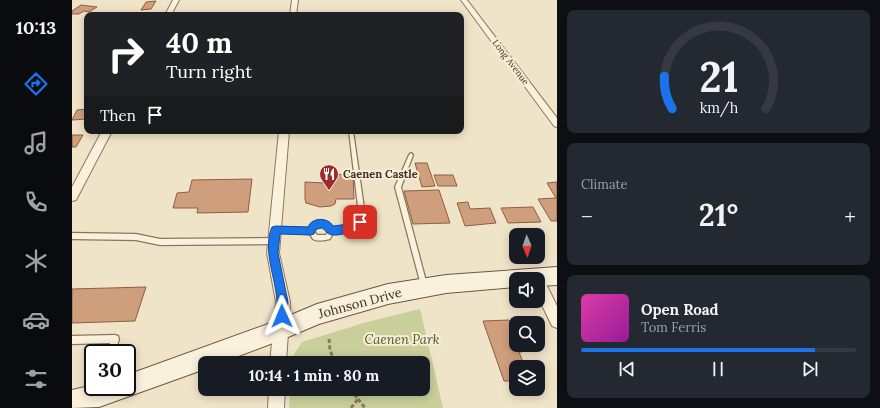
<!DOCTYPE html>
<html lang="en">
<head>
<meta charset="utf-8">
<style>
  :root { --surface:#171b24; --page:#242831; --text:#f1f3f6; --muted:#9ea1a6; --line:#363941; --accent:#1a73e8 }
  body { margin:0; font-family:Lora,serif; background:var(--page); color:var(--text); height:100vh; display:flex; flex-direction:column; font-size:15px; white-space:nowrap }
  * { box-sizing:border-box; margin:0 }
  p { font-size:13px; color:var(--muted) }
  .icon { flex:none; width:22px; height:22px; fill:none; stroke:currentColor; stroke-width:2; stroke-linecap:round; stroke-linejoin:round }
  .map { position:relative; flex:1; overflow:hidden }
  .details { display:flex; flex-direction:column; gap:10px; padding:10px; background:#0d0f14; width:323px }
  .details>* { flex:none }
  .guide { position:absolute; left:12px; top:12px; width:380px; height:122px; border-radius:8px; box-shadow:0 2px 10px #0003; background:#202124; color:#fff; overflow:hidden }
  .needle { width:26px; rotate:178deg }
  .fabs { position:absolute; left:437px; top:228px; display:grid; gap:8px }
  .fabs a { display:grid; place-items:center; width:36px; height:36px; border-radius:8px; background:var(--surface); box-shadow:0 2px 10px #0003; font-size:20px }
  .speed { position:absolute; left:12px; top:344px; display:flex; gap:8px; font-size:20px; font-weight:700; text-align:center }
  .speed>* { display:grid; place-content:center; width:52px; height:52px; border-radius:50%; background:var(--surface); box-shadow:0 2px 10px #0003; line-height:1 }
  .speed .limit { border:2px solid #111; border-radius:6px; background:#fff; color:#111 }
  .pin { position:absolute; display:grid; place-items:center; width:34px; height:34px; color:#fff; margin:-17px; border-radius:8px; box-shadow:0 2px 6px #0006 }
  .me { position:absolute; width:44px; margin:-22px; rotate:359deg; stroke-linejoin:round; filter:drop-shadow(0 0 3px #0008) }
  .turn { display:flex; align-items:center; gap:14px; height:84px; padding:0 16px; font-size:18px }
  .turn .icon { width:52px; height:52px; stroke-width:2.5 }
  .turn b { display:block; font-size:28px; line-height:34px }
  .then { display:flex; align-items:center; height:38px; padding:0 16px; background:#0003; gap:8px; font-size:15px }
  .big { font-size:30px; font-weight:700; line-height:1.1 }
  .details .tile { flex:1; display:flex; flex-direction:column; justify-content:center; gap:6px; min-width:0; padding:0 14px; border-radius:8px; background:var(--page) }
  .details .dial { align-items:center; gap:0 }
  .dial svg { height:104px; overflow:visible; fill:none; stroke:var(--line); stroke-width:7; stroke-linecap:round; text-anchor:middle }
  .dial text { fill:var(--text); stroke:none }
  .song { display:flex; align-items:center; gap:12px }
  .cover { width:48px; height:48px; border-radius:6px; background:linear-gradient(135deg,hsl(320 70% 55%),hsl(300 70% 35%)) }
  .played { height:4px; border-radius:2px; background:linear-gradient(90deg,var(--accent) 85%,var(--line) 85%) }
  .keys { display:flex; justify-content:space-around; direction:ltr }
  .heat { display:flex; justify-content:space-between; align-items:center; font-size:22px; direction:ltr }
  .trip { position:absolute; left:126px; top:356px; width:232px; height:40px; border-radius:8px; background:var(--surface); box-shadow:0 2px 10px #0003; font-weight:700; line-height:40px; text-align:center }
  main { display:flex; flex:1; min-height:0 }
  .dock { display:flex; flex-direction:column; width:72px; justify-content:space-around; align-items:center; background:#090b0e; color:var(--muted) }
  .dock .icon { width:28px; height:28px }
  .dock .selected { color:var(--accent) }
  .dock b { font-size:18px; color:var(--text) }
  .map>svg:first-child { display:block }
  .green { fill:#c9cf9b }
  .building { fill:#cf9f7d; stroke:#8d5f41 }
  .lines { fill:none; stroke-linecap:round; stroke-linejoin:round }
  .service-casing { stroke:#8d765c; stroke-width:2.5 }
  .minor-casing { stroke:#8d765c; stroke-width:2 }
  .secondary-casing { stroke:#6f573f; stroke-width:2 }
  .path { stroke:#8d765c; stroke-width:3; stroke-dasharray:4 2.5; stroke-linecap:butt }
  .service { fill:#faf1dc; fill-rule:evenodd }
  .minor { fill:#faf1dc; fill-rule:evenodd }
  .secondary { fill:#faf1dc; fill-rule:evenodd }
  .route { fill:#1a73e8; stroke:#114b97 }
  .labels { text-anchor:middle; dominant-baseline:central; stroke-width:4; stroke-linejoin:round; paint-order:stroke }
  .far-street-label { font-size:9px; fill:#3d2e20; stroke:#f7eed8 }
  .poi-label { font-size:11px; font-weight:bold; fill:#3d2e20; stroke:#f7eed8; text-anchor:start }
  .near-street-label { font-size:13px; fill:#3d2e20; stroke:#f7eed8 }
  .near-park-label { font-size:13px; font-style:italic; fill:#4d5a26; stroke:#f7eed8 }
</style>
</head>
<body>
<main>
<nav class="dock">
<b>10:13</b>
<svg class="icon selected" aria-label="directions" viewBox="0 0 24 24"><path d="M12 3l9 9-9 9-9-9zM9 14v-3h6M13 9l2 2-2 2"/></svg>
<svg class="icon" aria-label="music" viewBox="0 0 24 24"><path d="M9 18V5l10-2v13"/><circle cx="6" cy="18" r="3"/><circle cx="16" cy="16" r="3"/></svg>
<svg class="icon" aria-label="phone" viewBox="0 0 24 24"><path d="M5 4h4l2 5-3 2q2 4 5 5l2-3 5 2v4C11 20 4 13 5 4z"/></svg>
<svg class="icon" aria-label="climate" viewBox="0 0 24 24"><path d="M12 3v18M4 7l16 10M4 17L20 7"/></svg>
<svg class="icon" aria-label="car" viewBox="0 0 24 24"><path d="M5 17H2v-5l4-1 3-4h7l3 4 3 1v5h-3M9 17h6M6 11h13"/><circle cx="7" cy="17" r="2"/><circle cx="17" cy="17" r="2"/></svg>
<svg class="icon" aria-label="filters" viewBox="0 0 24 24"><path d="M4 7h16M4 17h16"/><circle cx="9" cy="7" r="2"/><circle cx="15" cy="17" r="2"/></svg>
</nav>
<div class="map">
<svg width="485" height="408" viewBox="0 0 485 408">
  <rect width="100%" height="100%" fill="#f0e4c8"/>
  <path class="green" d="M348,309L371,408H217L218,389H351V363H220L221,356L230,342L295,322Z"/>
  <path class="building" d="M84,1L79,9L69,10L74,2Z
    M9,5L25,7L17,12L12,11L7,14H0V11Z
    M15,109V119L0,120L5,110Z
    M0,135H11L4,147H0Z
    M343,163H355L363,186L350,187Z
    M253,174L281,175L282,199H264L263,204L259,206L248,207L234,203L233,199V182L253,183Z
    M362,175H381L385,186H366Z
    M180,179L176,212L125,213L126,208H101L105,193L117,192L120,180Z
    M485,182V221H479L466,199L484,198L475,183Z
    M367,190L378,223L341,224L332,191Z
    M396,202L398,209L418,208L424,223L393,226L385,203Z
    M461,207L469,222L436,223L429,208Z
    M74,287L63,321L0,323V289Z
    M437,320L444,337V345H447L450,352H447L453,367H444V381H432L411,321Z"/>
  <g class="lines">
    <defs>
      <path id="service" d="M277,131H281L293,215C286,230 276,231 261,233L258,239C254,240 245,242 241,239C240,238 239,235 237,234L202,232L201,230L202,228L204,227L237,228C243,219 254,219 260,228C271,227 282,226 287,215ZM247,226C251,226 254,228 256,231L254,235H245L242,231Z
        M339,153L341,155L329,187L355,285L354,287L352,288L350,287L349,285L323,187L337,155Z
        M0,233L64,234L88,239L202,238L204,239L205,241L204,243L202,244L88,245L64,240L0,239Z
        M43,335L46,336L47,339L43,353H35L38,343L0,344V336Z"/>
      <path id="minor" d="M101,0H107L99,15H93Z
        M220,0H226L224,15H218Z
        M389,0H395L485,118V127L482,126Z
        M30,131H40L4,200L0,201V187Z
        M207,131H217L207,253L218,302L214,363H198L204,302L195,253Z
        M466,277L471,278L485,306V328L480,326L466,297V279H461Z
        M197,389H213L212,408H196Z"/>
      <path id="secondary" d="M485,267V285L466,286V279H444V287L374,293L316,304L247,324L209,340L148,363H133V369L27,407L0,408V390L21,385V387H55V375L207,320L245,304L316,284L374,275Z"/>
    </defs>
    <use href="#service" class="service-casing"/>
    <use href="#minor" class="minor-casing"/>
    <use href="#secondary" class="secondary-casing"/>
    <path class="path" d="M257,339L258,350L263,363
      M279,389L286,399L279,408
      M286,399L293,408"/>
    <use href="#service" class="service"/>
    <use href="#minor" class="minor"/>
    <use href="#secondary" class="secondary"/>
  </g>
  <path class="route" d="M288,218L291,219L293,222C289,230 265,238 257,234C254,233 253,229 250,228L244,229L242,234L239,235L208,234L206,253L216,302L214,320L210,322L206,320C203,314 206,308 205,302C204,278 190,250 200,227L204,226L236,227C240,217 256,217 261,226L277,224Z"/>
  <defs>
    <symbol id="restaurant-pin" viewBox="-11 -11 22 30"><path d="M0 17L-7.5 6A9.5 9.5 0 1 1 7.5 6Z" fill="#9e2a2b" stroke="#f7eed8"/><path d="M-5-6h1v4h1v-4h1v4h1v-4h1v5L-1.5 .5V6h-2V.5L-5-1ZM5-6V6H3V1.5H1.5Q1.5-4 5-6Z" fill="#fff"/></symbol>
  </defs>
  <g fill-rule="evenodd">
    <use href="#restaurant-pin" x="246" y="163" width="22" height="30"/>
  </g>
  <g class="labels">
    <g class="far-street-label">
      <text transform="translate(439 62) rotate(53)">Long Avenue</text>
    </g>
    <g class="poi-label">
      <text x="271" y="174">Caenen Castle</text>
    </g>
    <g class="near-street-label">
      <text transform="translate(288 303) rotate(-15)">Johnson Drive</text>
    </g>
    <g class="near-park-label">
      <text x="330" y="339">Caenen Park</text>
    </g>
  </g>
</svg>
<div class="fabs">
<a><svg class="needle" viewBox="-14 -14 28 28"><path d="M0-13l5 13h-10z" fill="#e53935"/><path d="M0 13l5-13h-10z" fill="#9ea1a6"/></svg></a>
<a><svg class="icon" aria-label="sound" viewBox="0 0 24 24"><path d="M4 9h4l5-4v14l-5-4H4zM17 9q2 3 0 6"/></svg></a>
<a><svg class="icon" aria-label="search" viewBox="0 0 24 24"><circle cx="10" cy="10" r="6"/><path d="M15 15l6 6"/></svg></a>
<a><svg class="icon" aria-label="layers" viewBox="0 0 24 24"><path d="M12 4l9 5-9 5-9-5zM3 14l9 5 9-5"/></svg></a>
</div>
<div class="speed"><div class="limit">30</div></div>
<div class="pin" style="left:288px;top:222px;background:#d93025"><svg class="icon" aria-label="arrive" viewBox="0 0 24 24"><path d="M6 21V4h12l-3 4 3 4H6"/></svg></div>
<svg class="me" style="left:210px;top:316px" viewBox="-20 -20 40 40"><path d="M0-17L14 15 0 8-14 15z" fill="#1a73e8" stroke="#fff" stroke-width="4"/></svg>
<div class="trip">10:14 · 1 min · 80 m</div>
<div class="guide">
<div class="turn"><svg class="icon" aria-label="right" viewBox="0 0 24 24"><path d="M7 20v-9h11M14 6l5 5-5 5"/></svg><div><b>40 m</b>Turn right</div></div>
<div class="then">Then<svg class="icon" aria-label="arrive" viewBox="0 0 24 24"><path d="M6 21V4h12l-3 4 3 4H6"/></svg></div>
</div>
</div>
<section class="details">
<div class="tile dial"><svg viewBox="0 0 100 80">
<path d="M14 69A42 42 0 1 1 86 69"/>
<path d="M14 69A42 42 0 0 1 8 44" stroke="#1a73e8"/>
<text x="50" y="56" font-size="32" font-weight="700">21</text>
<text x="50" y="72" font-size="11">km/h</text>
</svg></div>
<div class="tile"><p>Climate</p>
<div class="heat"><a>−</a><b class="big">21°</b><a>+</a></div>
</div>
<div class="tile">
<div class="song"><i class="cover"></i><div><b>Open Road</b><p>Tom Ferris</p></div></div>
<div class="played"></div>
<div class="keys"><svg class="icon" aria-label="previous" viewBox="0 0 24 24"><path d="M18 5L8 12l10 7zM5 5v14"/></svg><svg class="icon" aria-label="pause" viewBox="0 0 24 24"><path d="M8 5v14M16 5v14"/></svg><svg class="icon" aria-label="next" viewBox="0 0 24 24"><path d="M6 5l10 7-10 7zM19 5v14"/></svg></div>
</div>
</section>
</main>
</body>
</html>
